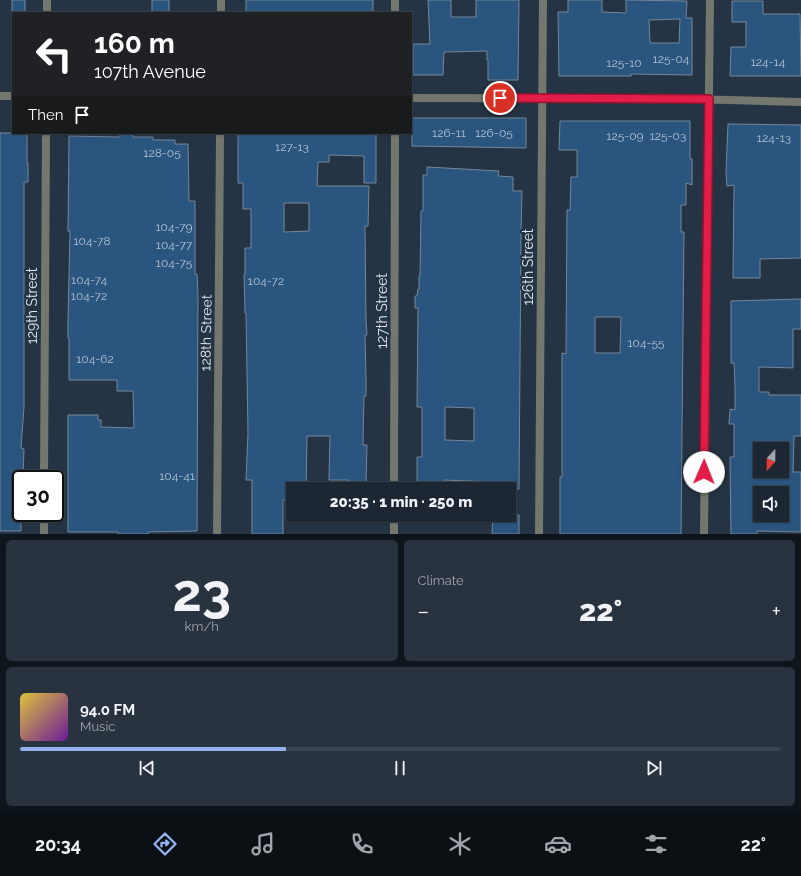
<!DOCTYPE html>
<html lang="en">
<head>
<meta charset="utf-8">
<style>
  :root { --surface:#1c2733; --page:#29333f; --text:#f1f3f6; --muted:#a0a5ac; --line:#3a444e; --accent:#95b2f1 }
  body { margin:0; font-family:Raleway,sans-serif; background:var(--page); color:var(--text); height:100vh; display:flex; flex-direction:column; font-size:15px; white-space:nowrap }
  * { box-sizing:border-box; margin:0 }
  p { font-size:13px; color:var(--muted) }
  .icon { flex:none; width:22px; height:22px; fill:none; stroke:currentColor; stroke-width:2; stroke-linecap:round; stroke-linejoin:round }
  .map { position:relative; height:534px; overflow:hidden }
  .side { display:flex; flex-direction:column; gap:6px; padding:6px; background:#0f151c; flex:1 }
  .side>* { flex:none }
  .hud { position:absolute; left:12px; top:12px; width:400px; height:122px; border-radius:0px; box-shadow:0 1px 3px #0004,0 0 0 1px var(--line); background:#202124; color:#fff; overflow:hidden }
  .needle { width:26px; rotate:201deg }
  .fabs { position:absolute; left:753px; top:442px; display:grid; gap:8px }
  .fabs a { display:grid; place-items:center; width:36px; height:36px; border-radius:0px; background:var(--surface); box-shadow:0 1px 3px #0004,0 0 0 1px var(--line); font-size:20px }
  .speed { position:absolute; left:12px; top:470px; display:flex; gap:8px; font-size:20px; font-weight:700; text-align:center }
  .speed>* { display:grid; place-content:center; width:52px; height:52px; border-radius:50%; background:var(--surface); box-shadow:0 1px 3px #0004,0 0 0 1px var(--line); line-height:1 }
  .speed .limit { border:2px solid #111; border-radius:6px; background:#fff; color:#111 }
  .pin { position:absolute; display:grid; place-items:center; width:34px; height:34px; color:#fff; margin:-17px; border:2px solid #fff; border-radius:50%; box-shadow:0 1px 4px #0007 }
  .me { position:absolute; width:44px; margin:-22px; rotate:1deg; stroke-linejoin:round; filter:drop-shadow(0 0 3px #0008) }
  .turn { display:flex; align-items:center; gap:14px; height:84px; padding:0 16px; font-size:18px }
  .turn .icon { width:52px; height:52px; stroke-width:2.5 }
  .turn b { display:block; font-size:28px; line-height:34px }
  .then { display:flex; align-items:center; height:38px; padding:0 16px; background:#0003; gap:8px; font-size:15px }
  .big { font-size:30px; font-weight:800; line-height:1.1 }
  .side .widget { flex:1; display:flex; flex-direction:column; justify-content:center; gap:6px; min-width:0; padding:0 14px; border-radius:6px; background:var(--page) }
  .side .dial { align-items:center; gap:0 }
  .dial b { font-size:52px; line-height:1 }
  .song { display:flex; align-items:center; gap:12px }
  .cover { width:48px; height:48px; border-radius:6px; background:linear-gradient(135deg,hsl(50 70% 55%),hsl(280 70% 35%)) }
  .played { height:4px; border-radius:2px; background:linear-gradient(90deg,var(--accent) 35%,var(--line) 35%) }
  .keys { display:flex; justify-content:space-around; direction:ltr }
  .heat { display:flex; justify-content:space-between; align-items:center; font-size:22px; direction:ltr }
  .side .tiles { flex:1; display:grid; gap:6px; grid-template-columns:1fr 1fr }
  .widget:last-child { grid-column:span 2 }
  .trip { position:absolute; left:286px; top:482px; width:230px; height:40px; border-radius:0px; background:var(--surface); box-shadow:0 1px 3px #0004,0 0 0 1px var(--line); font-weight:800; line-height:40px; text-align:center }
  .tab-bar { display:flex; height:64px; justify-content:space-around; align-items:center; background:#0b1014; color:var(--muted) }
  .tab-bar .icon { width:28px; height:28px }
  .tab-bar .on { color:var(--accent) }
  .tab-bar b { font-size:18px; color:var(--text) }
  .map>svg:first-child { display:block }
  .building { fill:#2a557f; stroke:#75879a; fill-rule:evenodd }
  .lines { fill:none; stroke-linecap:round; stroke-linejoin:round }
  .minor { stroke:#74776d; stroke-width:8 }
  .route-casing { stroke:#92132f; stroke-width:10 }
  .route { stroke:#e11d48; stroke-width:7 }
  .labels { text-anchor:middle; dominant-baseline:central; stroke-width:4; stroke-linejoin:round; paint-order:stroke }
  .number-label { font-size:12px; fill:#b0c2d4 }
  .street-label { font-size:14px; fill:#dde7f1; stroke:#253444 }
</style>
</head>
<body>
<div class="map">
<svg width="801" height="534" viewBox="0 0 801 534">
  <rect width="100%" height="100%" fill="#253444"/>
  <path class="building" d="M12,0H25V13H12Z
    M152,0H169V13H152Z
    M246,0H373V13H246Z
    M428,0H451V17H476V0H519L518,80H488V60H487V51L444,52L443,75H413V44H430Z
    M568,0H602V12L626,13V0L687,1L686,18H692V75L631,74V76H559L558,12H568ZM680,19L679,43H650L649,20Z
    M732,1H763V14H800L801,76H730L731,47H746V22H732Z
    M412,118H526V148L412,146Z
    M560,121H690V159H692V185L686,183V205H681V232H684L681,534H560V477H562V353L566,354L567,210H570L571,177H577V150H559ZM595,317H621L620,353H595Z
    M728,124L801,125V258L760,259V278H733L734,185L727,186L726,172Z
    M0,133H27V163H28V182H24V407L21,448L24,449L23,479H21V531H0Z
    M120,133H133V137H153V140H175V144H188L189,201H195V274H197L198,293L197,531L148,532V534H118V532H68V415H98V420H101V427L134,428L133,391H117V380H69V338H68V321L70,231H68L69,136L120,137Z
    M238,133H376V183H364V156L329,155V162H318L317,186H369L368,226H365L366,320L367,335H365L366,377V396H364L363,445H367L366,483H349V480H329L330,436H307L306,489H293V500H283V534H252V480H246L248,434L246,313H245L244,274H245V248H251V209H243V183H238ZM284,203H309V231L284,232Z
    M427,167L499,171L498,176L513,177V191H522L521,234L519,489H492L493,482L444,480V489H417V457H422V407H417L418,308H415V296H417L418,289H419V276H420L421,211H423V175H427ZM445,407L474,408V441L445,440Z
    M801,299V329H793V368L759,367V392H769V395H801V436H794L793,472H801V532L757,531V534H731L730,457H734V424H729L730,409L735,410V386L734,363H731V301ZM760,449H782V471H760ZM760,493H782V515H760Z
    M493,515H519V534H492Z"/>
  <g class="lines">
    <path class="minor" d="M47,13V0
      M221,13V0
      M395,13V0
      M0,96H13
      M411,98L694,99L801,102
      M44,479L46,133
      M394,489L395,133
      M44,534V513
      M217,534L220,133
      M394,534V515
      M539,534L543,0
      M704,534L710,0"/>
  </g>
  <g class="lines">
    <defs>
      <path id="route" d="M500,98L709,99L704,472"/>
    </defs>
    <use href="#route" class="route-casing"/>
    <use href="#route" class="route"/>
  </g>
  <g class="labels">
    <g class="number-label">
      <text x="671" y="59">125-04</text>
      <text x="768" y="62">124-14</text>
      <text x="624" y="63">125-10</text>
      <text x="449" y="133">126-11</text>
      <text x="494" y="133">126-05</text>
      <text x="625" y="136">125-09</text>
      <text x="668" y="136">125-03</text>
      <text x="774" y="138">124-13</text>
      <text x="292" y="147">127-13</text>
      <text x="162" y="153">128-05</text>
      <text x="174" y="227">104-79</text>
      <text x="92" y="241">104-78</text>
      <text x="174" y="245">104-77</text>
      <text x="174" y="263">104-75</text>
      <text x="89" y="280">104-74</text>
      <text x="266" y="281">104-72</text>
      <text x="89" y="296">104-72</text>
      <text x="646" y="343">104-55</text>
      <text x="95" y="359">104-62</text>
      <text x="177" y="476">104-41</text>
    </g>
    <g class="street-label">
      <text transform="translate(528 267) rotate(-90)">126th Street</text>
      <text transform="translate(32 306) rotate(-90)">129th Street</text>
      <text transform="translate(382 311) rotate(-90)">127th Street</text>
      <text transform="translate(206 333) rotate(-89)">128th Street</text>
    </g>
  </g>
</svg>
<div class="fabs">
<a><svg class="needle" viewBox="-14 -14 28 28"><path d="M0-13l5 13h-10z" fill="#e53935"/><path d="M0 13l5-13h-10z" fill="#a0a5ac"/></svg></a>
<a><svg class="icon" aria-label="sound" viewBox="0 0 24 24"><path d="M4 9h4l5-4v14l-5-4H4zM17 9q2 3 0 6"/></svg></a>
</div>
<div class="speed"><div class="limit">30</div></div>
<div class="pin" style="left:500px;top:98px;background:#d93025"><svg class="icon" aria-label="arrive" viewBox="0 0 24 24"><path d="M6 21V4h12l-3 4 3 4H6"/></svg></div>
<svg class="me" style="left:704px;top:472px" viewBox="-20 -20 40 40"><circle r="19" fill="#fff"/><path d="M0-13L10 11 0 6-10 11z" fill="#e11d48"/></svg>
<div class="trip">20:35 · 1 min · 250 m</div>
<div class="hud">
<div class="turn"><svg class="icon" aria-label="left" viewBox="0 0 24 24"><path d="M17 20v-9H6M10 6l-5 5 5 5"/></svg><div><b>160 m</b>107th Avenue</div></div>
<div class="then">Then<svg class="icon" aria-label="arrive" viewBox="0 0 24 24"><path d="M6 21V4h12l-3 4 3 4H6"/></svg></div>
</div>
</div>
<section class="side">
<div class="tiles">
<div class="widget dial"><b>23</b><p>km/h</p></div>
<div class="widget"><p>Climate</p>
<div class="heat"><a>−</a><b class="big">22°</b><a>+</a></div>
</div>
<div class="widget">
<div class="song"><i class="cover"></i><div><b>94.0 FM</b><p>Music</p></div></div>
<div class="played"></div>
<div class="keys"><svg class="icon" aria-label="previous" viewBox="0 0 24 24"><path d="M18 5L8 12l10 7zM5 5v14"/></svg><svg class="icon" aria-label="pause" viewBox="0 0 24 24"><path d="M8 5v14M16 5v14"/></svg><svg class="icon" aria-label="next" viewBox="0 0 24 24"><path d="M6 5l10 7-10 7zM19 5v14"/></svg></div>
</div>
</div>
</section>
<nav class="tab-bar">
<b>20:34</b>
<svg class="icon on" aria-label="directions" viewBox="0 0 24 24"><path d="M12 3l9 9-9 9-9-9zM9 14v-3h6M13 9l2 2-2 2"/></svg>
<svg class="icon" aria-label="music" viewBox="0 0 24 24"><path d="M9 18V5l10-2v13"/><circle cx="6" cy="18" r="3"/><circle cx="16" cy="16" r="3"/></svg>
<svg class="icon" aria-label="phone" viewBox="0 0 24 24"><path d="M5 4h4l2 5-3 2q2 4 5 5l2-3 5 2v4C11 20 4 13 5 4z"/></svg>
<svg class="icon" aria-label="climate" viewBox="0 0 24 24"><path d="M12 3v18M4 7l16 10M4 17L20 7"/></svg>
<svg class="icon" aria-label="car" viewBox="0 0 24 24"><path d="M5 17H2v-5l4-1 3-4h7l3 4 3 1v5h-3M9 17h6M6 11h13"/><circle cx="7" cy="17" r="2"/><circle cx="17" cy="17" r="2"/></svg>
<svg class="icon" aria-label="filters" viewBox="0 0 24 24"><path d="M4 7h16M4 17h16"/><circle cx="9" cy="7" r="2"/><circle cx="15" cy="17" r="2"/></svg>
<b>22°</b>
</nav>
</body>
</html>
